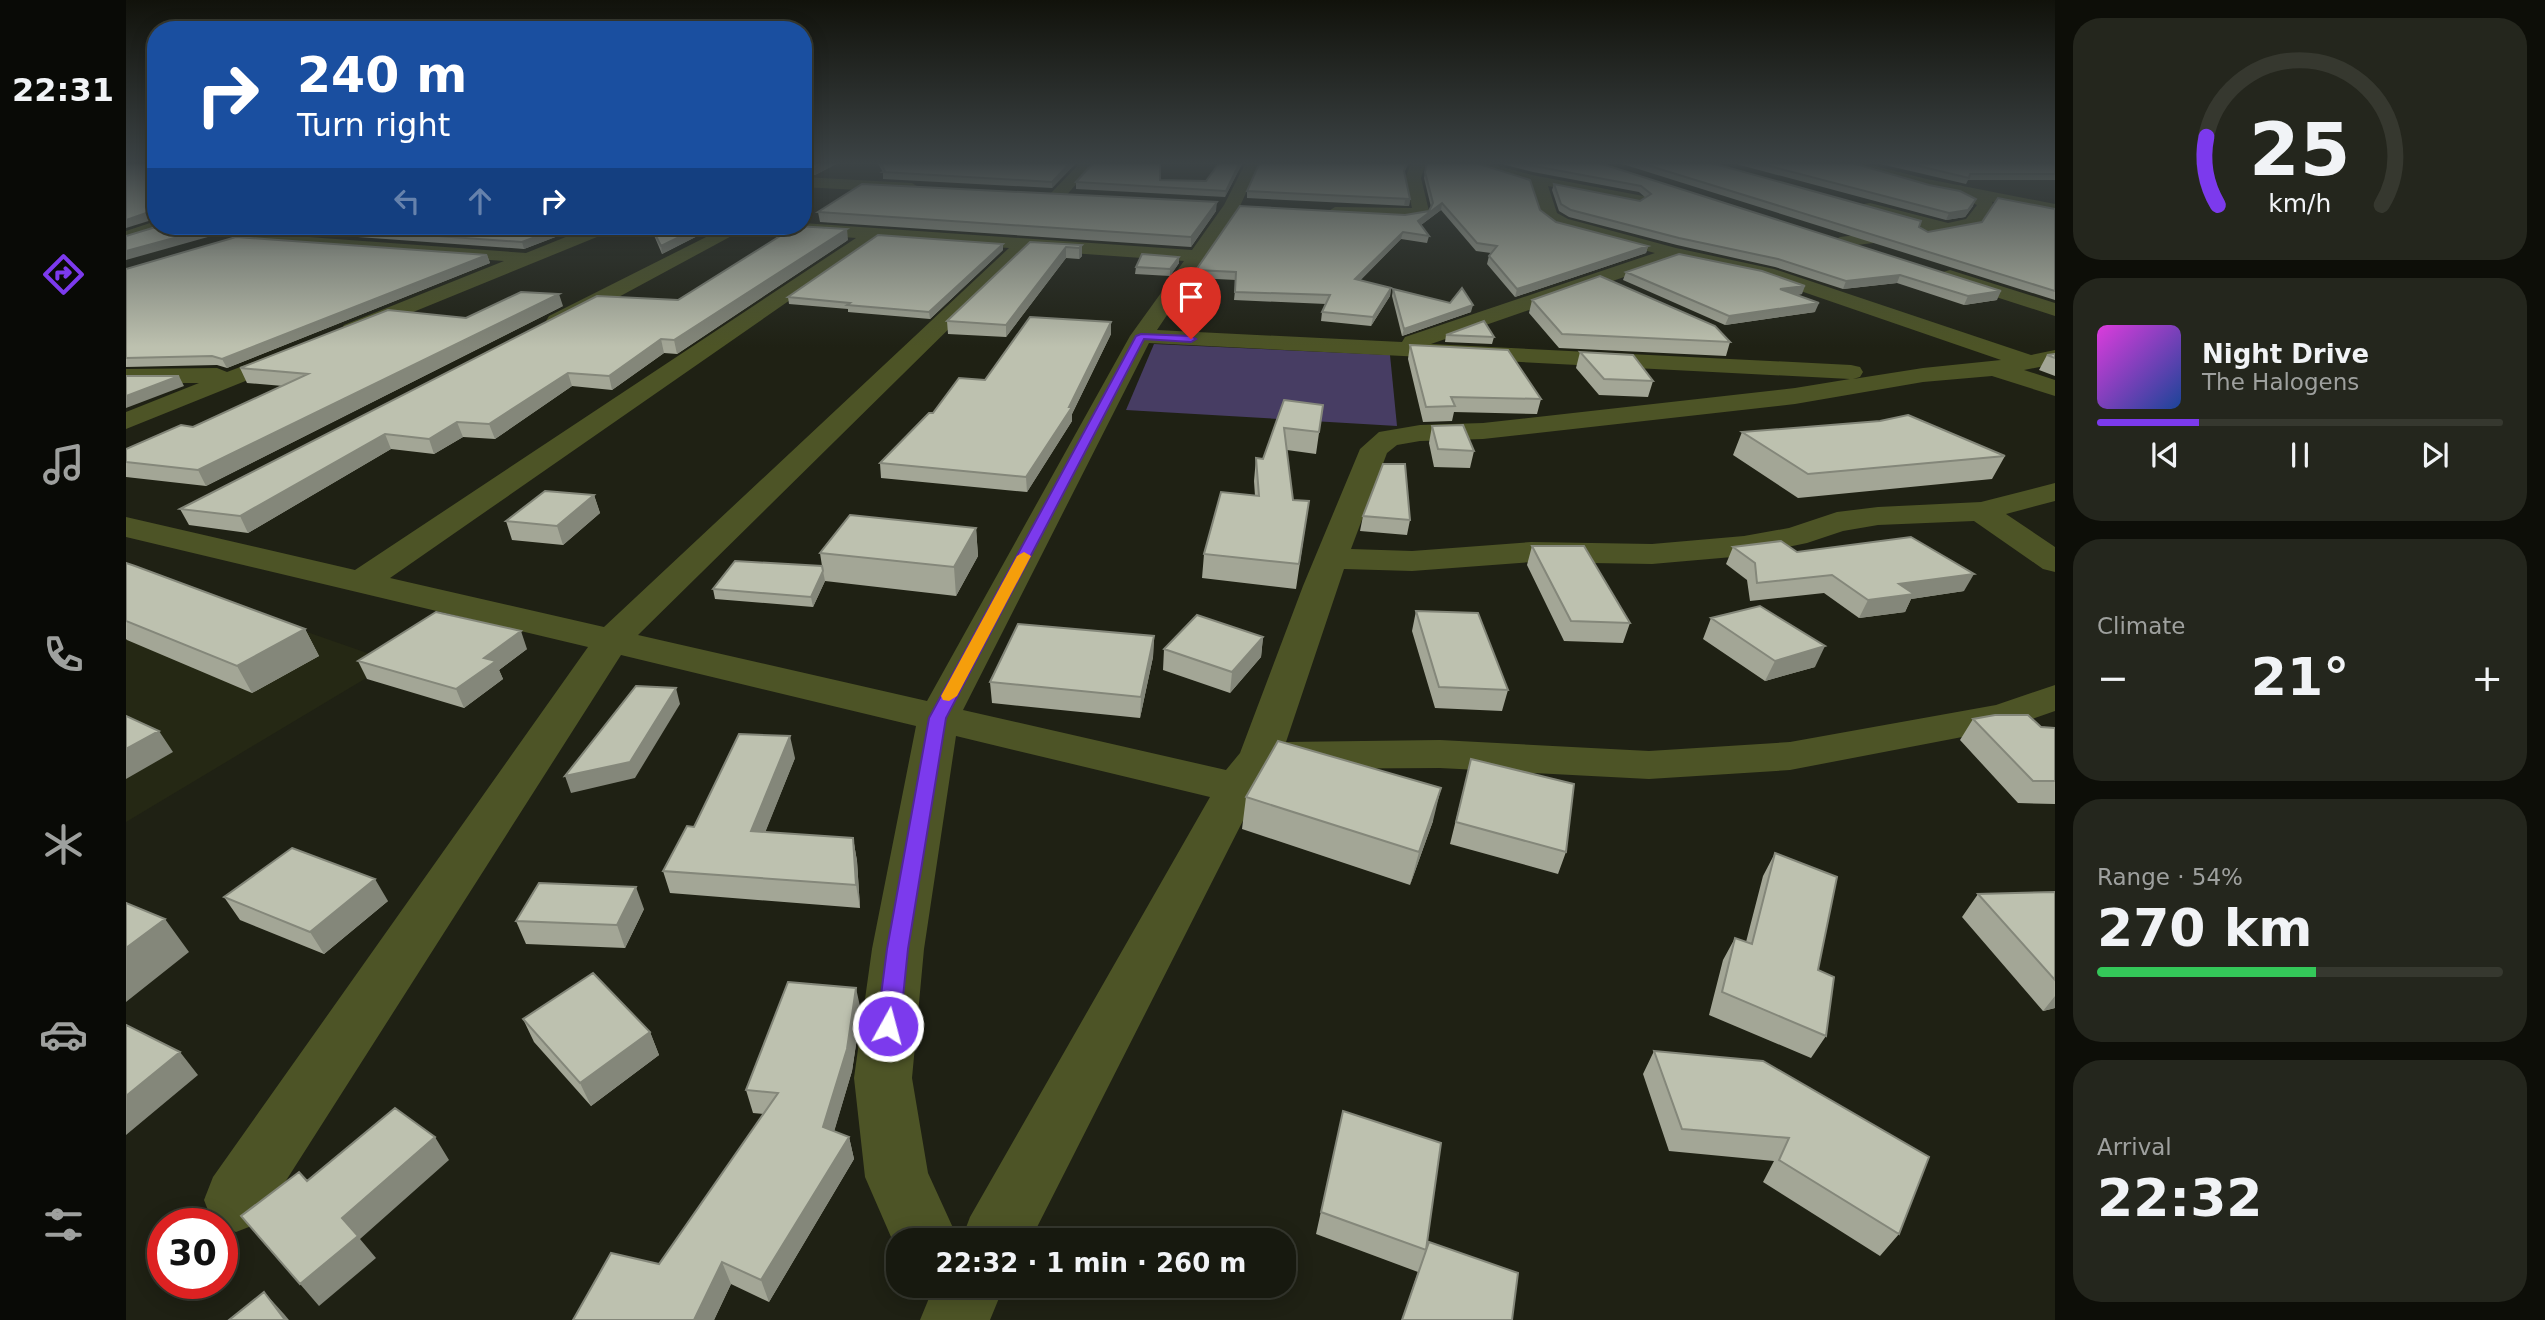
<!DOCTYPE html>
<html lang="en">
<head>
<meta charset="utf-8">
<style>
  :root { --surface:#17190f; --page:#24261d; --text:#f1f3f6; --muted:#9ea09e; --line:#36382f; --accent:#7c3aed }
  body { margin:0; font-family:"DejaVu Sans",sans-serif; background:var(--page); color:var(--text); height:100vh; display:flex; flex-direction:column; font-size:26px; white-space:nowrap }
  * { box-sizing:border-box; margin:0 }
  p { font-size:23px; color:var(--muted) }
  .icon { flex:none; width:38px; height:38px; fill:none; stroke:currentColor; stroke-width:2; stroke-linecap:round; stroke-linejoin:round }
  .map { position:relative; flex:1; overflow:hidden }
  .panel { display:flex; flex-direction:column; gap:18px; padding:18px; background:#0d0e08; width:490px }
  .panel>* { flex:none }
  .top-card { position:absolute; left:21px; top:21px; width:665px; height:214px; border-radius:28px; box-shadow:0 4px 18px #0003,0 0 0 2px var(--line); background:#1a4fa0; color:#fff; overflow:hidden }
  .speed { position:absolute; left:21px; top:1208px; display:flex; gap:14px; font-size:35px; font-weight:700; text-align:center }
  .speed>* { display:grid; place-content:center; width:91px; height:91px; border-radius:50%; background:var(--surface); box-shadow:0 4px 18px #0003,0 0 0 2px var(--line); line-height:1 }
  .speed .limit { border:10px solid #d22; background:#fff; color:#111 }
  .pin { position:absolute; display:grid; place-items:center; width:60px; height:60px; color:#fff; margin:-72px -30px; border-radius:50% 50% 50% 0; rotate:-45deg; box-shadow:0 0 7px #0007 }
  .pin .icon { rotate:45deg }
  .me { position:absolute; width:77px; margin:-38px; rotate:7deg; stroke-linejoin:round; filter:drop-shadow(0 0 5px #0008) }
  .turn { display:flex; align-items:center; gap:24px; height:147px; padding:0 35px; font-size:32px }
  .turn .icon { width:91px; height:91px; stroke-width:2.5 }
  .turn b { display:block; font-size:49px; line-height:60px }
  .lanes { display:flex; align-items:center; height:66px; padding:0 35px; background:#0003; justify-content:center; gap:35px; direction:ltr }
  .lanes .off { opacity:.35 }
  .big { font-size:52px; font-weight:700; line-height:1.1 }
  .panel .widget { flex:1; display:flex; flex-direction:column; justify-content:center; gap:10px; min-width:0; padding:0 24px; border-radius:28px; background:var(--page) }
  .panel .dial { align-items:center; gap:0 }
  .dial svg { height:182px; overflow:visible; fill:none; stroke:var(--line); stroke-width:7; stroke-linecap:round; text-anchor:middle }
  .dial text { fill:var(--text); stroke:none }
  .song { display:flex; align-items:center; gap:21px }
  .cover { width:84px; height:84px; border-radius:10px; background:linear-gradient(135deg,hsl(300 70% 55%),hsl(220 70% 35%)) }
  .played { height:7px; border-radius:4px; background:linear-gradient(90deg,var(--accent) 25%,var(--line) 25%) }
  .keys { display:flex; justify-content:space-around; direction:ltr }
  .heat { display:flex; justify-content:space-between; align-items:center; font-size:38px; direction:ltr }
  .charge { height:10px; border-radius:5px; background:linear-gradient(90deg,#34c759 54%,var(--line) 0) }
  .trip { position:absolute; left:760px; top:1228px; width:410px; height:70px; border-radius:28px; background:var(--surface); box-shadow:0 4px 18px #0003,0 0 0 2px var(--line); font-weight:700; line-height:70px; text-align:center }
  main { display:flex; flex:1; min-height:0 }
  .tabs { display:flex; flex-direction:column; width:126px; justify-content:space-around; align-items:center; background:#090a06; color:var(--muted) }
  .tabs .icon { width:49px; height:49px }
  .tabs .active { color:var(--accent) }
  .tabs b { font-size:32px; color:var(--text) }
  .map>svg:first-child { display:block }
  .built { fill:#252814 }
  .green { fill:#473d63 }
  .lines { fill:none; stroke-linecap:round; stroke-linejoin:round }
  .minor { fill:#4d5426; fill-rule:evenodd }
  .tertiary { fill:#4d5426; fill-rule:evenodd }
  .wall { fill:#a3a696 }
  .shaded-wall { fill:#84877a }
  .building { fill:#bdc1af; stroke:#84877a; stroke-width:2 }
  .route { fill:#7c3aed; stroke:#51269a; stroke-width:2 }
  .slow { fill:#f59e0b }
</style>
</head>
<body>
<main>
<nav class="tabs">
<b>22:31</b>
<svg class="icon active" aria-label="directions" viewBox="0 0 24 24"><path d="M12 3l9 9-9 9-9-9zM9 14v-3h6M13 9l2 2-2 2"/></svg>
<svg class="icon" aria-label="music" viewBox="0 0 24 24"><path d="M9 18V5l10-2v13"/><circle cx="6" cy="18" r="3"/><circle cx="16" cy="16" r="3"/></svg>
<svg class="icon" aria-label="phone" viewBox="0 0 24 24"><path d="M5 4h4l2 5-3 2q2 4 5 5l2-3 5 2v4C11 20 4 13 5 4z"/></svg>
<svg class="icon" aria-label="climate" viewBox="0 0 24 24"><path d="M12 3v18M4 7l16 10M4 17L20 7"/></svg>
<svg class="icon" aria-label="car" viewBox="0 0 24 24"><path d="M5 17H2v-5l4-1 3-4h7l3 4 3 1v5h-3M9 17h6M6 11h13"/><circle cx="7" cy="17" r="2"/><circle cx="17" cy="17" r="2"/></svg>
<svg class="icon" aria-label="filters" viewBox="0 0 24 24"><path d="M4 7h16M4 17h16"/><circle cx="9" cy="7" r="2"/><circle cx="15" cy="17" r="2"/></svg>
</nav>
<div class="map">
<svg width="1929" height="1320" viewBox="0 0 1929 1320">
  <rect width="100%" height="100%" fill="#1f2114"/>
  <path class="built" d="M0,569L267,662L0,822Z"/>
  <path class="green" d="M1028,344L1264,355L1271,426L1000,410Z"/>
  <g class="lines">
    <path class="minor" d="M955,162H970L937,199H925L923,196L925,193Z
      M1120,162H1134L1114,206L1031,330L1276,342L1279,337L1529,253L1430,227L1415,216L1405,184L1333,162H1358L1406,175L1565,205L1573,210L1565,215L1422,186L1431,213L1442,219L1550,248L1648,269L1905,355L1929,350V364L1898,370L1929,380V396L1866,376L1797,382L1669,404L1357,439L1294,441L1271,445L1261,453L1225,549L1286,551L1405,542L1526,544L1618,536L1663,528L1711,512L1752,507L1855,502L1929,483V501L1880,514L1929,547V572L1917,569L1848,521L1752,525L1717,531L1681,543L1618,556L1526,564L1405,562L1286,571L1218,569L1160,742L1314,740L1523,751L1664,742L1870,705L1929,685V711L1878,729L1664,770L1523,779L1314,768L1147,769L1131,793L904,1241H835L844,1217L1084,797L830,736L798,949L786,1078L802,1173L833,1241H772V1253L739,1177L728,1078L746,949L790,726L495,655L133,1223L110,1232L96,1226V1223H87L78,1200L87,1177L462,647L0,537V517L229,570L730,238L641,231L632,226H677V223L1066,250L1098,205ZM752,239L883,248L478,627L264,578ZM903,250L1058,261L1004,336L801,701L512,635ZM1550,259L1634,277L1875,360L1797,368L1727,379L1734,377L1737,372L1734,367L1725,365L1305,344ZM1023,343L1724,379L1669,388L1357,423L1294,425L1253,432L1234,449L1177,586L1114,753L1100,770L837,710Z
      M1286,162H1300L1295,178L1303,211L1301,215L1278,219L1209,217L1201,212L1209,207L1286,208L1279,178Z
      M677,177L786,183L794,188L786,193L677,187Z
      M1834,185L1866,201L1867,205L1852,227L1823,234L1714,247L1705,242L1714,237L1794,227L1738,212L1736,208L1738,204L1744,203L1822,223L1840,219L1851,205L1828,193L1826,190Z
      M30,221V226H40L37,230L0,242V231Z
      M467,226H491L488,230L226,337L218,335L215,330L218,325L378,261L115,242L106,237L115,232L400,253Z
      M602,226H624L439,326H423L420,321L423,316Z
      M1824,270L1929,303V316L1817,280L1814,276L1817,272Z
      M164,348L172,350L176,355L172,360L0,429V412L73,383H0V369L91,368L101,372Z
      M808,1286H878L864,1320H794Z"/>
    <path class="tertiary" d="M1707,162H1733L1801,179L1929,204V214L1801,189Z"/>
  </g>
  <path class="wall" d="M677,162H714L689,175H677Z
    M751,162H951L926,188L757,179V172Z
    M1094,162H1117L1099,197L950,189V182L1034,180L1080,181Z
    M1134,162H1283L1278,173L1284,199L1283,206L1121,198V191Z
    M1301,162L1414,210L1430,222L1522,246L1520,253L1389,297L1361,264L1363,256L1365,253L1350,251L1315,210L1295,225L1303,236L1301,243L1275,239L1234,280L1265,288L1264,296L1245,326L1195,321L1196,312L1200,304L1108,300L1110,280L1070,278V270L1279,215L1303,211L1305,207L1298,178Z
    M1369,162H1470L1871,300L1838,305L1771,283L1717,289L1649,267L1551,245L1443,217L1433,211L1426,190L1428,184L1514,201L1520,198L1513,192L1407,172Z
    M1490,162H1582L1793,227L1802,232L1929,209V300Z
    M1603,162H1723L1847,206L1839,217L1820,220Z
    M1746,162H1929V180H1842L1840,184Z
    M1090,211L1065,247L694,222L692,212Z
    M146,226H458L398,249L149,231Z
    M524,226H591L536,254Z
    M722,240L551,354L538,353L486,390L446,386L369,439L337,437L308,454L265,449L122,533L63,525L54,509L552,300Z
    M904,242L956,245V256L953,259L940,258L880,337L822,334L821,321Z
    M877,250L804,319L722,312V309L663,304L662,297Z
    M361,255L364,263L101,368L91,365L0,367V269Z
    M1053,257V263L1044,276L1009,274L1010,267Z
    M1500,272L1676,294L1671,295L1689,312L1599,325L1497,280Z
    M1267,289L1345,312L1276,336L1266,296Z
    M1406,300L1604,342L1600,356L1433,348L1403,313Z
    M437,306L80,486L0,477V449L67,427L157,386L121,383L114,368L340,318Z
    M985,322V334L946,414V421L901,492L755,478L754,463L807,413L859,380Z
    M1320,335L1368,337L1366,344L1319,342Z
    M1284,345L1415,399L1411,414L1328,412L1326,421L1297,422L1282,359Z
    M1454,352L1527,381L1522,397L1473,395L1450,368Z
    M1929,354V376L1913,370L1921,355Z
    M1158,400L1197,405L1190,454L1161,450L1167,500L1183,501L1170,589L1076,578L1078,554L1129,496L1128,481L1130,458L1137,459Z
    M1306,426L1348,451L1344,468L1308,467L1303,443Z
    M1616,432L1879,456L1866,479L1672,498L1607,455Z
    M468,495L474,513L437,545L386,540L380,521Z
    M1237,516L1284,520L1281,535L1234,531Z
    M850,528L852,556L830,596L699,581L687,607L589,599L587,589L696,566L694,553Z
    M1406,546L1504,623L1497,643L1438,641L1401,565Z
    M1607,547L1671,552L1838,591L1785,599L1779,612L1733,618L1698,593L1624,601L1621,580L1600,564Z
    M0,563L179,629L193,656L126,693L1,640L0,639Z
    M1290,611L1382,690L1376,711L1309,708L1286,631Z
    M1585,618L1689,667L1639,681L1577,639Z
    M1028,636L1027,657L1014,718L866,703L864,682Z
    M1137,637L1135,657L1104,693L1037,670L1038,649Z
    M401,649L373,670L377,679L338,708L241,679L232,661Z
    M1847,719L1929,728V804L1892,803L1834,740Z
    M669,758L639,832L727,838L731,861L734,908L544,893L537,871L568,827Z
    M1345,759L1440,852L1432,874L1324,844Z
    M1120,797L1307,821L1284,885L1116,829Z
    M1649,853L1692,970L1700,1036L1685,1058L1583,1015L1597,960L1609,938L1620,942L1637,876Z
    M1929,892V1008L1917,1011L1836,917L1852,894Z
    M98,897L262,901L198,954L114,920Z
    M518,909L499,948L400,944L390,921Z
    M735,1011L726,1071L708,1131L723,1137L728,1159L643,1302L605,1284L588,1320H447L533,1264L638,1114L627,1113L620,1090Z
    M397,1019L524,1032L533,1055L465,1106L408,1042Z
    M1528,1051L1637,1061L1773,1234L1754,1256L1637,1182L1648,1161L1543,1151L1517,1074Z
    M1217,1111L1300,1250L1386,1320H1276L1292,1272L1190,1234Z"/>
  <path class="shaded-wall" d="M701,162H714L689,175L688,169Z
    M945,162H951L926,188V182Z
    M1114,162H1117L1099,197L1100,191Z
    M1284,199L1283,206H1278L1279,200Z
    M1850,199L1847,206L1839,217L1820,220L1823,213Z
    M1091,202L1090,211L1065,247V237Z
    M1316,203L1315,210L1291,228L1292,221Z
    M26,211L29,219L0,228V220Z
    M92,226H121L0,260V251Z
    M438,226H458L398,249L396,242Z
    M576,226H591L536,254L535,246Z
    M721,229L722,240L551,354L548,340Z
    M1277,232L1275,239L1228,287L1229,279Z
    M877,244V250L804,319L803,312Z
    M956,245V256L953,259V248Z
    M1522,246L1520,253L1389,297L1391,289Z
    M940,247V258L880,337V325Z
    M361,255L364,263L101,368L96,359Z
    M1053,257V263L1044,276V269Z
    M1774,275L1771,283L1717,289L1720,281Z
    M1679,286L1676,294L1651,297L1654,289Z
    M1265,288L1264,296L1245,326L1247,317Z
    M1875,291L1871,300L1838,305L1842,296Z
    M433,294L437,306L80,486L72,470Z
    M1693,303L1689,312L1599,325L1603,316Z
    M1347,305L1345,312L1276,336L1278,329Z
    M985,322V334L946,414V421L901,492L900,477L943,407Z
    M535,339L538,353L486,390L483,376Z
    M442,373L446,386L369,439L363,424Z
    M53,376L58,386L0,408V396Z
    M331,422L337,437L308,454L303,439Z
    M259,434L265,449L122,533L114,516Z
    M468,495L474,513L437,545L431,526Z
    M850,528L852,556L830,596L828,567Z
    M697,571L699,581L687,607L685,597Z
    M1848,574L1838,591L1785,599L1779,612L1733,618L1742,600L1773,584Z
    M179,629L193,656L126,693L111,666Z
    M395,631L401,649L373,670L377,679L338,708L330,689L358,658Z
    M1028,636L1027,657L1014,718L1015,697Z
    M1137,637L1135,657L1104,693L1106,672Z
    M1699,646L1689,667L1639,681L1649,661Z
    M550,688L554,704L509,778L445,793L439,776Z
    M33,731L47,752L0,779V749Z
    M664,736L669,758L631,853L625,831Z
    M1315,788L1307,821L1284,885L1293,852Z
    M727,838L731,861L734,908L730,885Z
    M249,879L262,901L198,954L184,932Z
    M510,887L518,909L499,948L491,925Z
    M39,919L63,952L0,1002V948Z
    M730,988L735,1011L726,1071L703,1149L697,1127Z
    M1929,996V1008L1917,1011Z
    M524,1032L533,1055L465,1106L454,1083Z
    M54,1052L72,1075L0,1135V1096Z
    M309,1137L323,1160L234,1239L250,1258L193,1306L174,1284L216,1218Z
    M723,1137L728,1159L643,1302L635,1280Z
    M596,1262L605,1284L588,1320H568Z
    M138,1292L158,1314L163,1320H159Z"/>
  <path class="building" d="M7,162H30V216L26,211L0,220V165Z
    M677,162H701L688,169H677Z
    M754,162H945L926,182L757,172L759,171Z
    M968,162H1034V180L1080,181L1094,162H1114L1100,191L950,182Z
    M1134,162H1281L1278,171L1284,199L1121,191Z
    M1301,162H1347L1404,180L1414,210L1430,222L1522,246L1391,289L1363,256L1371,246L1351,243L1316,203L1292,221L1303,236L1277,232L1229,279L1265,288L1247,317L1196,312L1204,295L1109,292L1110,272L1070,270L1114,206L1279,215L1303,211L1307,203L1299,172Z
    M1394,162H1470L1875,291L1842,296L1774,275L1720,281L1652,259L1553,238L1445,210L1435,204L1428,184L1514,201L1525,194L1515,186L1408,166Z
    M1511,162H1582L1795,221L1793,227L1802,232L1856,222L1872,198L1929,209V291Z
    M1628,162H1723L1803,185L1834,191L1850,199L1842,210L1823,213Z
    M1776,162H1929V174H1844L1843,178Z
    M736,184L1091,202L1065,237L692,212Z
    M33,226H92L0,251V236Z
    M175,226H438L396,242Z
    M525,226H576L535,246Z
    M670,226L721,229L548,340L535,339L483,376L442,373L363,424L331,422L303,439L259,434L114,516L54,509L471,296L552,300Z
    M752,235L877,244L803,312L721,305L724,303L662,297Z
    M110,237L361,255L96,359L86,356L0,358V269Z
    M904,242L956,245L953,248L940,247L880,325L821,321Z
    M1016,254L1053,257L1044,269L1010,267Z
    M1553,254L1636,271L1679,286L1654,289L1693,303L1603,316L1500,272Z
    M1474,276L1589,326L1604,342L1436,334L1406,300Z
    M1336,288L1347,305L1278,329L1267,289L1324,303Z
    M395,292L433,294L72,470L0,462V449L55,425L67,427L182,374L114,368L262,310L340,318Z
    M904,317L985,322L943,407H946L900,477L754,463L803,413H807L833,378L859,380Z
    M1358,321L1368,337L1320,335Z
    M1284,345L1382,350L1415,399L1325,397L1329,406L1300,407Z
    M1454,352L1507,355L1527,381L1478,379Z
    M1929,354V358L1921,355Z
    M0,376H53L0,396Z
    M1158,400L1197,405L1193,432L1158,428L1167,500L1183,501L1173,564L1078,554L1095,492L1133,496L1130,458L1137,459Z
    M1782,415L1879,456L1682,474L1616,432L1754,421Z
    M1337,425L1348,451L1312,449L1306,426Z
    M1257,464H1279L1284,520L1237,516Z
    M419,491L468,495L431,526L380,521Z
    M724,515L850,528L828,567L694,553Z
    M1785,537L1848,574L1773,584L1788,594L1742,600L1706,575L1631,583L1629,563L1607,547L1655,541L1671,552Z
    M1406,546H1458L1504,623L1445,621Z
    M609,561L696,566L697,571L685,597L587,589Z
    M0,563L9,566L179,629L111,666L0,621Z
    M1634,606L1699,646L1649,661L1585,618Z
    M1290,611L1352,613L1382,690L1313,687Z
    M310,612L395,631L358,658L370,661L330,689L232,661Z
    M1071,615L1137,637L1106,672L1038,649Z
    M892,624L1028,636L1015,697L864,682Z
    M510,686L550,688L504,762L439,776Z
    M1869,715H1902L1915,727L1929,728V781H1907L1847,719Z
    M0,716L33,731L0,749Z
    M613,734L664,736L625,831L727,838L730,885L537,871L561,826L568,827Z
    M1152,741L1315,788L1293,852L1120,797Z
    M1345,759L1448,784L1440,852L1330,822Z
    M166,848L249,879L184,932L98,897Z
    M1649,853L1711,877L1692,970L1708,977L1700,1036L1596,992L1609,938L1626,944Z
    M413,883L510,887L491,925L390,921Z
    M1929,892V980L1852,894Z
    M0,903L39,919L0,948Z
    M467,973L524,1032L454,1083L397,1019Z
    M662,982L730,988L721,1049L697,1127L723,1137L635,1280L596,1262L568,1320H447L485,1253L533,1264L652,1093L620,1090Z
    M0,1025L54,1052L0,1096Z
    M1528,1051L1637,1061L1803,1157L1773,1234L1653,1160L1663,1138L1556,1129Z
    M269,1108L309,1137L216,1218L232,1236L174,1284L115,1216L173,1172L181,1181Z
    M1217,1111L1315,1143L1300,1250L1195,1212Z
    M1303,1242L1392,1273L1386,1320H1276Z
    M138,1292L159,1320H103Z"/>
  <linearGradient id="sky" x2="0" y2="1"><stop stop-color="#11120b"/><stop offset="0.47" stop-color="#3c4345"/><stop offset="1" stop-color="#3c4345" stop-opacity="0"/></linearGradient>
  <rect width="1929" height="347" fill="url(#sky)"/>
  <path class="route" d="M1015,334L1065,336L1070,339L1065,342L1018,339L820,718L782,949L774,1026L771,1033L762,1036L754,1033L751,1026L761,949L803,718L1010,336Z"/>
  <path class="slow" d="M898,552L905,556L831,696L823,701L817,700L815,696L891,556Z"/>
</svg>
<div class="speed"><div class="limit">30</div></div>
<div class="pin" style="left:1065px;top:339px;background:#d93025"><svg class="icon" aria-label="arrive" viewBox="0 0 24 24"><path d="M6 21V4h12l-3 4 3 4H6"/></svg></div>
<svg class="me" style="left:762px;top:1026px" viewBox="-20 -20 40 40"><circle r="17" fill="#7c3aed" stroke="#fff" stroke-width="3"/><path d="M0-11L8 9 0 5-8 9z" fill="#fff"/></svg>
<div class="trip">22:32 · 1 min · 260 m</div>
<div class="top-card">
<div class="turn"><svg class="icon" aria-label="right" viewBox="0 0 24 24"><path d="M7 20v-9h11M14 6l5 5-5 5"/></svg><div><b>240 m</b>Turn right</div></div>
<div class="lanes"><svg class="icon off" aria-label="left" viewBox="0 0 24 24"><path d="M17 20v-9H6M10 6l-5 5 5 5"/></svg><svg class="icon off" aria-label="ahead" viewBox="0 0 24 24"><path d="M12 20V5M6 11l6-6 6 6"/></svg><svg class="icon" aria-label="right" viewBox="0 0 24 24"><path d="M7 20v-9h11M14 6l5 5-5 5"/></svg></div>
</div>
</div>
<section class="panel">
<div class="widget dial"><svg viewBox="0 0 100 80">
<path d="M14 69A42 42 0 1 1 86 69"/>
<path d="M14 69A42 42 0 0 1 9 39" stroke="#7c3aed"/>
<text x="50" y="56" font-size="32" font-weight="700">25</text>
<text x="50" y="72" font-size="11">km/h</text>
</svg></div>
<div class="widget">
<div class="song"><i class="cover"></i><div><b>Night Drive</b><p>The Halogens</p></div></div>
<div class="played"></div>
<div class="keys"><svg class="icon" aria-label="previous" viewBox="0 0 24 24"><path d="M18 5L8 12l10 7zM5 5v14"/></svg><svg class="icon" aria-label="pause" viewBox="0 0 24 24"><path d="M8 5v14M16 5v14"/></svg><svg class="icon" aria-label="next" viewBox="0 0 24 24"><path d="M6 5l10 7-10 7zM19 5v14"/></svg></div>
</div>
<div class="widget"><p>Climate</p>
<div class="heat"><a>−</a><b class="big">21°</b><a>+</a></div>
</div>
<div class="widget"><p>Range · 54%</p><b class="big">270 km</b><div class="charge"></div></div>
<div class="widget"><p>Arrival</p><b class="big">22:32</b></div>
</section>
</main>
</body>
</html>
